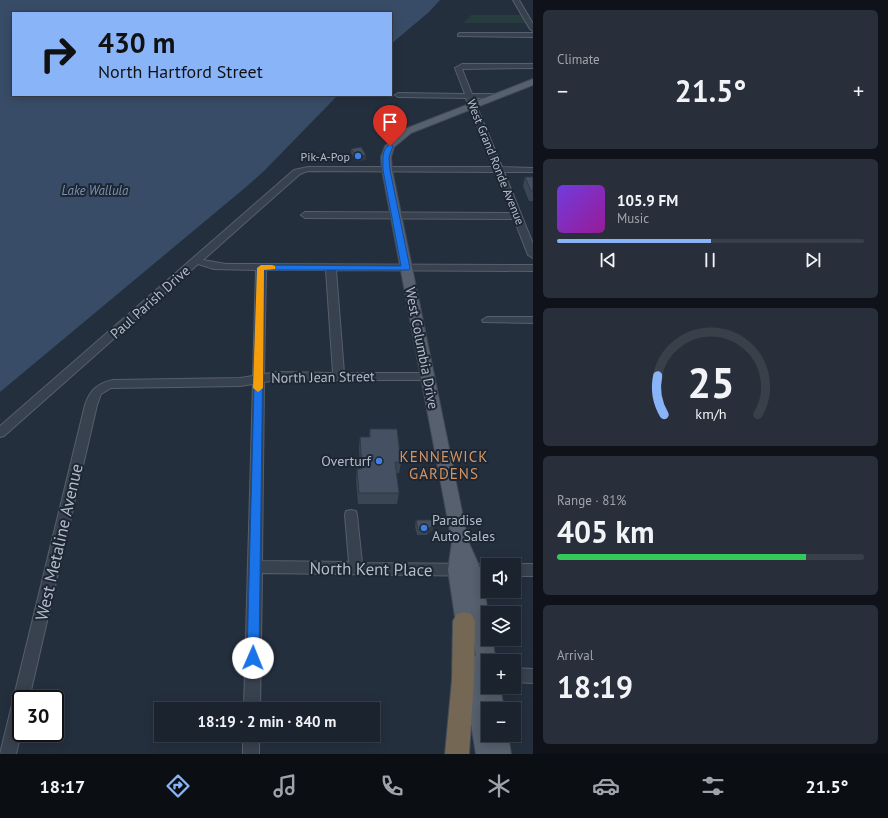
<!DOCTYPE html>
<html lang="en">
<head>
<meta charset="utf-8">
<style>
  :root { --surface:#1b232e; --page:#282f3a; --text:#f1f3f6; --muted:#a0a4aa; --line:#39404a; --accent:#8ab4f8 }
  body { margin:0; font-family:"PT Sans",sans-serif; background:var(--page); color:var(--text); height:100vh; display:flex; flex-direction:column; font-size:15px; white-space:nowrap }
  * { box-sizing:border-box; margin:0 }
  p { font-size:13px; color:var(--muted) }
  .icon { flex:none; width:22px; height:22px; fill:none; stroke:currentColor; stroke-width:2; stroke-linecap:round; stroke-linejoin:round }
  .map { position:relative; flex:1; overflow:hidden }
  .sheet { display:flex; flex-direction:column; gap:10px; padding:10px; background:#0f1319; width:355px }
  .sheet>* { flex:none }
  .hud { position:absolute; left:12px; top:12px; width:380px; height:84px; border-radius:0px; box-shadow:0 2px 10px #0003,0 0 0 1px var(--line); background:#8ab4f8; color:#111; overflow:hidden }
  .fabs { position:absolute; left:481px; top:558px; display:grid; gap:8px }
  .fabs a { display:grid; place-items:center; width:40px; height:40px; border-radius:0px; background:var(--surface); box-shadow:0 2px 10px #0003,0 0 0 1px var(--line); font-size:20px }
  .speed { position:absolute; left:12px; top:690px; display:flex; gap:8px; font-size:20px; font-weight:700; text-align:center }
  .speed>* { display:grid; place-content:center; width:52px; height:52px; border-radius:50%; background:var(--surface); box-shadow:0 2px 10px #0003,0 0 0 1px var(--line); line-height:1 }
  .speed .limit { border:2px solid #111; border-radius:6px; background:#fff; color:#111 }
  .pin { position:absolute; display:grid; place-items:center; width:34px; height:34px; color:#fff; margin:-41px -17px; border-radius:50% 50% 50% 0; rotate:-45deg; box-shadow:0 0 4px #0007 }
  .pin .icon { rotate:45deg }
  .me { position:absolute; width:44px; margin:-22px; rotate:1deg; stroke-linejoin:round; filter:drop-shadow(0 0 3px #0008) }
  .turn { display:flex; align-items:center; gap:14px; height:84px; padding:0 20px; font-size:18px }
  .turn .icon { width:52px; height:52px; stroke-width:2.5 }
  .turn b { display:block; font-size:28px; line-height:34px }
  .big { font-size:30px; font-weight:700; line-height:1.1 }
  .sheet .widget { flex:1; display:flex; flex-direction:column; justify-content:center; gap:6px; min-width:0; padding:0 14px; border-radius:6px; background:var(--page) }
  .sheet .dial { align-items:center; gap:0 }
  .dial svg { height:104px; overflow:visible; fill:none; stroke:var(--line); stroke-width:7; stroke-linecap:round; text-anchor:middle }
  .dial text { fill:var(--text); stroke:none }
  .song { display:flex; align-items:center; gap:12px }
  .cover { width:48px; height:48px; border-radius:6px; background:linear-gradient(135deg,hsl(260 70% 55%),hsl(300 70% 35%)) }
  .played { height:4px; border-radius:2px; background:linear-gradient(90deg,var(--accent) 50%,var(--line) 50%) }
  .keys { display:flex; justify-content:space-around; direction:ltr }
  .heat { display:flex; justify-content:space-between; align-items:center; font-size:22px; direction:ltr }
  .charge { height:6px; border-radius:3px; background:linear-gradient(90deg,#34c759 81%,var(--line) 0) }
  .trip { position:absolute; left:154px; top:702px; width:226px; height:40px; border-radius:0px; background:var(--surface); box-shadow:0 2px 10px #0003,0 0 0 1px var(--line); font-weight:700; line-height:40px; text-align:center }
  .menu { display:flex; height:64px; justify-content:space-around; align-items:center; background:#0b0e12; color:var(--muted) }
  .menu .icon { width:28px; height:28px }
  .menu .active { color:var(--accent) }
  .menu b { font-size:18px; color:var(--text) }
  main { display:flex; flex:1; min-height:0 }
  .map>svg:first-child { display:block }
  .green { fill:#263c3f }
  .water { fill:#394c67 }
  .lines { fill:none; stroke-linecap:round; stroke-linejoin:round }
  .minor-casing { stroke:#565f6c; stroke-width:2 }
  .major-casing { stroke:#414a57; stroke-width:2 }
  .highway-casing { stroke:#434c59; stroke-width:2 }
  .minor { fill:#38414e; fill-rule:evenodd }
  .major { fill:#56606e; fill-rule:evenodd }
  .highway { fill:#746855; fill-rule:evenodd }
  .wall { fill:#3b4654 }
  .shaded-wall { fill:#303945 }
  .building { fill:#455162; stroke:#303945 }
  .route { fill:#1a73e8; stroke:#114b97 }
  .slow { fill:#f59e0b }
  .shop-dot { fill:#3f7fe0; stroke:#1d2633; stroke-width:1.5 }
  .labels { text-anchor:middle; dominant-baseline:central; stroke-width:4; stroke-linejoin:round; paint-order:stroke }
  .far-poi-label { font-size:12px; fill:#b4bcc9; stroke:#1d2633; text-anchor:end }
  .far-street-label { font-size:12px; fill:#b4bcc9; stroke:#1d2633 }
  .far-water-label { font-size:13px; font-style:italic; fill:#7c92b1; stroke:#1d2633 }
  .street-label { font-size:14px; fill:#b4bcc9; stroke:#1d2633 }
  .poi-label { font-size:14px; fill:#b4bcc9; stroke:#1d2633; text-anchor:end }
  .neighbourhood-label { font-size:15px; letter-spacing:1px; fill:#d59563; stroke:#1d2633 }
  .near-street-label { font-size:17px; fill:#b4bcc9; stroke:#1d2633 }
</style>
</head>
<body>
<main>
<div class="map">
<svg width="533" height="754" viewBox="0 0 533 754">
  <rect width="100%" height="100%" fill="#242f3e"/>
  <path class="green" d="M471,15H523L527,23H463Z"/>
  <path class="water" d="M0,0H440L429,12L391,44V13H13V95H338L264,171L246,187L0,392Z"/>
  <g class="lines">
    <defs>
      <path id="minor" d="M513,0H519L533,24V31L530,29Z
        M460,33H533V37L458,36V34Z
        M462,64H533V68L462,69L472,94H496L499,96L496,98H473L502,167L533,168V172H504L533,244V258L528,255L514,219L305,218L301,215L305,212L512,213L496,172L308,171L300,174L203,260L226,264L533,265V271L336,270L344,373H427L431,374L432,377L431,380H278L264,382L262,561L349,562L345,515L346,511L351,510L356,511L357,515L362,563L488,564L490,565H488V576L262,573L260,709H244L253,384L240,386L111,388L101,394L97,405L29,699H21V733L16,754H0L85,405C90,390 98,383 113,380L240,378L253,376L256,270L214,269L198,264L4,436L0,437V426L294,170L308,167H494L466,98L398,97L395,95L398,93L465,94L455,68ZM266,270H326L333,373L278,372L264,374Z
        M487,317H533V323L483,322L482,320Z
        M514,564H533V576H514V565H512Z
        M514,668L533,669V683L514,682Z
        M243,735H259V754H243Z"/>
      <path id="major" d="M533,79V85L411,133L394,147L391,157L392,170L468,541L481,570L488,613V639H492L496,661H488V687H500L504,709H488V735H508L511,754H476L461,663L464,657L471,654L476,656L473,635L466,638L459,636L457,630L448,570L452,542L382,170L381,157L385,146L405,129Z"/>
      <path id="highway" d="M464,612L471,614L475,621L474,680L469,754H445L452,680L453,621L457,614Z"/>
    </defs>
    <use href="#minor" class="minor-casing"/>
    <use href="#major" class="major-casing"/>
    <use href="#highway" class="highway-casing"/>
    <use href="#minor" class="minor"/>
    <use href="#major" class="major"/>
    <use href="#highway" class="highway"/>
  </g>
  <path class="wall" d="M382,125H398L388,135L381,132Z
    M351,149L366,160L356,161L351,153Z
    M525,177H533V201H529L523,186Z
    M370,429L401,463L399,473H396L399,493L397,504H358L356,480L357,469H360L359,448L360,437H369Z
    M416,520L434,525L432,531L427,535H417L415,526Z"/>
  <path class="shaded-wall" d="M399,118L398,125L388,135V128Z
    M366,155V160L356,161L357,156Z
    M434,525L432,531L427,535L428,529Z"/>
  <path class="building" d="M391,117L399,118L388,128L382,125Z
    M361,147L366,155L357,156L351,149Z
    M525,177H533V191H531Z
    M370,429H397L401,463L395,462L399,493H359L357,469H362L360,437H370Z
    M416,520H433L434,525L428,529L418,530Z"/>
  <path class="route" d="M390,144L393,146L389,157L390,170L410,268L409,270H264L259,658L257,662L253,664L248,662L247,658L257,268L261,265L401,266L383,170C383,161 381,149 390,144Z"/>
  <path class="slow" d="M272,265L275,266V269L264,270L263,388L258,392L253,388L257,268L261,265Z"/>
  <g class="shop-dot">
    <circle cx="358" cy="156" r="4"/>
    <circle cx="379" cy="461" r="4"/>
    <circle cx="424" cy="528" r="4"/>
  </g>
  <g class="labels">
    <g class="far-poi-label">
      <text x="350" y="156">Pik-A-Pop</text>
    </g>
    <g class="far-street-label">
      <text transform="translate(496 162) rotate(68)">West Grand Ronde Avenue</text>
    </g>
    <g class="far-water-label">
      <text x="95" y="190">Lake Wallula</text>
    </g>
    <g class="street-label">
      <text transform="translate(150 302) rotate(-42)">Paul Parish Drive</text>
      <text transform="translate(422 348) rotate(79)">West Columbia Drive</text>
      <text transform="translate(323 377) rotate(-1)">North Jean Street</text>
    </g>
    <g class="poi-label">
      <text x="371" y="461">Overturf</text>
      <text x="432" y="520" text-anchor="start">Paradise<tspan x="432" dy="16">Auto Sales</tspan></text>
    </g>
    <g class="neighbourhood-label">
      <text x="444" y="456">KENNEWICK<tspan x="444" dy="17">GARDENS</tspan></text>
    </g>
    <g class="near-street-label">
      <text transform="translate(59 542) rotate(-77)">West Metaline Avenue</text>
      <text transform="translate(371 569) rotate(1)">North Kent Place</text>
    </g>
  </g>
</svg>
<div class="fabs">
<a><svg class="icon" aria-label="sound" viewBox="0 0 24 24"><path d="M4 9h4l5-4v14l-5-4H4zM17 9q2 3 0 6"/></svg></a>
<a><svg class="icon" aria-label="layers" viewBox="0 0 24 24"><path d="M12 4l9 5-9 5-9-5zM3 14l9 5 9-5"/></svg></a>
<a>+</a>
<a>−</a>
</div>
<div class="speed"><div class="limit">30</div></div>
<div class="pin" style="left:390px;top:146px;background:#d93025"><svg class="icon" aria-label="arrive" viewBox="0 0 24 24"><path d="M6 21V4h12l-3 4 3 4H6"/></svg></div>
<svg class="me" style="left:253px;top:658px" viewBox="-20 -20 40 40"><circle r="19" fill="#fff"/><path d="M0-13L10 11 0 6-10 11z" fill="#1a73e8"/></svg>
<div class="trip">18:19 · 2 min · 840 m</div>
<div class="hud">
<div class="turn"><svg class="icon" aria-label="right" viewBox="0 0 24 24"><path d="M7 20v-9h11M14 6l5 5-5 5"/></svg><div><b>430 m</b>North Hartford Street</div></div>
</div>
</div>
<section class="sheet">
<div class="widget"><p>Climate</p>
<div class="heat"><a>−</a><b class="big">21.5°</b><a>+</a></div>
</div>
<div class="widget">
<div class="song"><i class="cover"></i><div><b>105.9 FM</b><p>Music</p></div></div>
<div class="played"></div>
<div class="keys"><svg class="icon" aria-label="previous" viewBox="0 0 24 24"><path d="M18 5L8 12l10 7zM5 5v14"/></svg><svg class="icon" aria-label="pause" viewBox="0 0 24 24"><path d="M8 5v14M16 5v14"/></svg><svg class="icon" aria-label="next" viewBox="0 0 24 24"><path d="M6 5l10 7-10 7zM19 5v14"/></svg></div>
</div>
<div class="widget dial"><svg viewBox="0 0 100 80">
<path d="M14 69A42 42 0 1 1 86 69"/>
<path d="M14 69A42 42 0 0 1 9 39" stroke="#8ab4f8"/>
<text x="50" y="56" font-size="32" font-weight="700">25</text>
<text x="50" y="72" font-size="11">km/h</text>
</svg></div>
<div class="widget"><p>Range · 81%</p><b class="big">405 km</b><div class="charge"></div></div>
<div class="widget"><p>Arrival</p><b class="big">18:19</b></div>
</section>
</main>
<nav class="menu">
<b>18:17</b>
<svg class="icon active" aria-label="directions" viewBox="0 0 24 24"><path d="M12 3l9 9-9 9-9-9zM9 14v-3h6M13 9l2 2-2 2"/></svg>
<svg class="icon" aria-label="music" viewBox="0 0 24 24"><path d="M9 18V5l10-2v13"/><circle cx="6" cy="18" r="3"/><circle cx="16" cy="16" r="3"/></svg>
<svg class="icon" aria-label="phone" viewBox="0 0 24 24"><path d="M5 4h4l2 5-3 2q2 4 5 5l2-3 5 2v4C11 20 4 13 5 4z"/></svg>
<svg class="icon" aria-label="climate" viewBox="0 0 24 24"><path d="M12 3v18M4 7l16 10M4 17L20 7"/></svg>
<svg class="icon" aria-label="car" viewBox="0 0 24 24"><path d="M5 17H2v-5l4-1 3-4h7l3 4 3 1v5h-3M9 17h6M6 11h13"/><circle cx="7" cy="17" r="2"/><circle cx="17" cy="17" r="2"/></svg>
<svg class="icon" aria-label="filters" viewBox="0 0 24 24"><path d="M4 7h16M4 17h16"/><circle cx="9" cy="7" r="2"/><circle cx="15" cy="17" r="2"/></svg>
<b>21.5°</b>
</nav>
</body>
</html>
